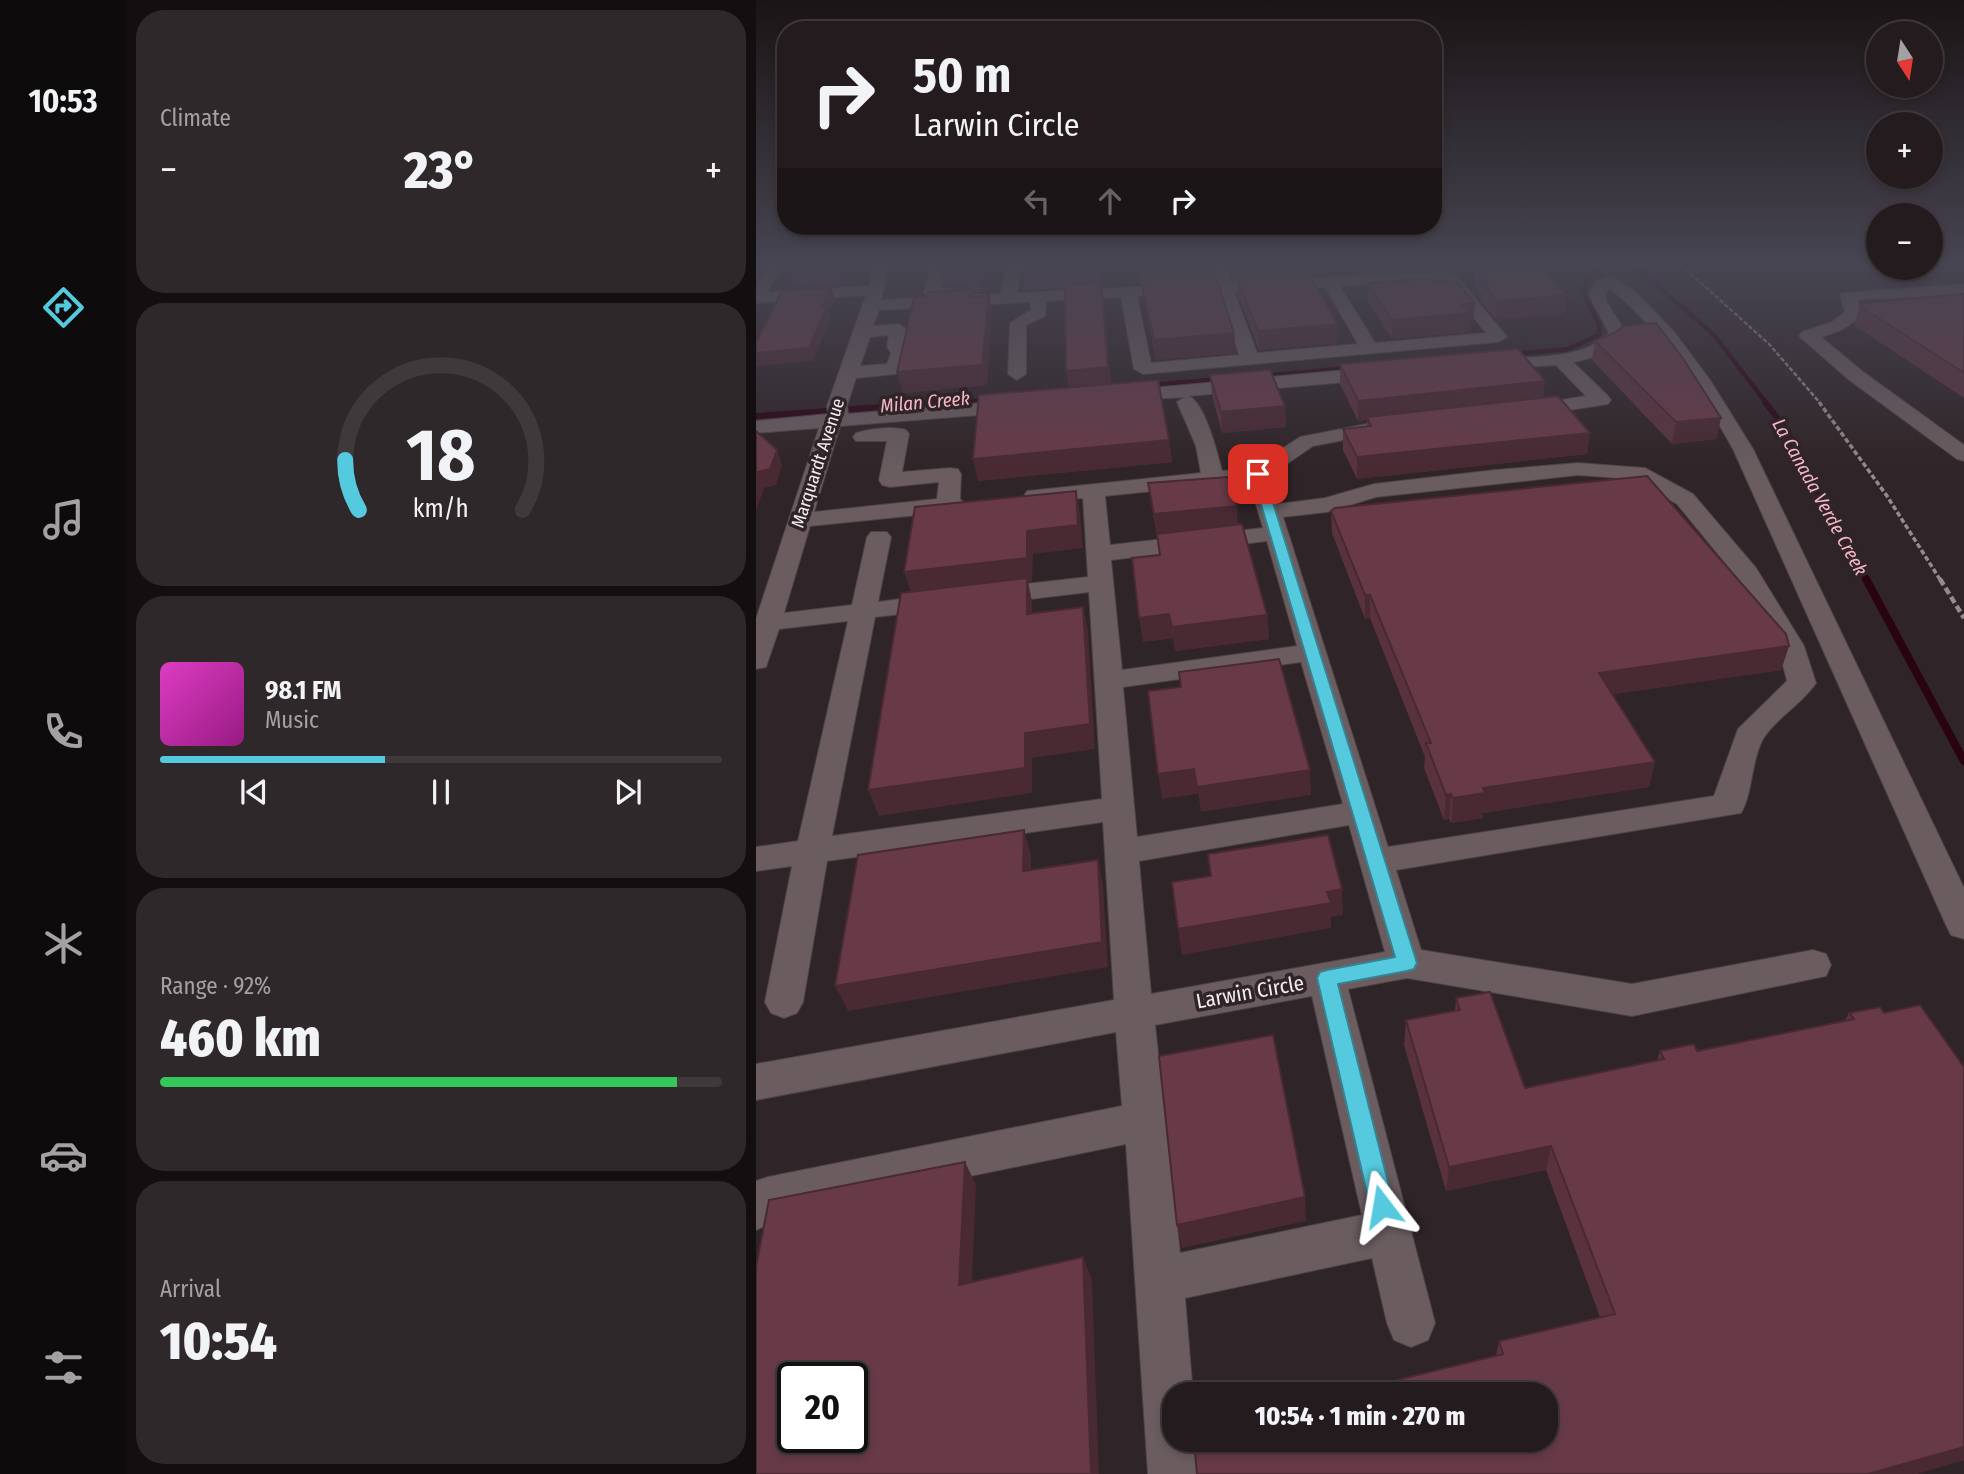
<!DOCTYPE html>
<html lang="en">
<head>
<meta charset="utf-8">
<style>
  :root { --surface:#231b1d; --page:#2f282a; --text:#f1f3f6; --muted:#a3a1a4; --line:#40393b; --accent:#55cadf }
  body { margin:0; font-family:"Fira Sans Condensed",sans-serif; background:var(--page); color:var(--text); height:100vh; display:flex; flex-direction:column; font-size:26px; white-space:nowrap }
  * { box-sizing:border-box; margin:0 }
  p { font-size:23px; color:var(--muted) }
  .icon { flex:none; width:38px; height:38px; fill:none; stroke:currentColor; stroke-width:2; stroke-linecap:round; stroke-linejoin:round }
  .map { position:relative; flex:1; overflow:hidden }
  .drawer { display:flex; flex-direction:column; gap:10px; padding:10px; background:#130f10; width:630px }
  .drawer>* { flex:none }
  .banner { position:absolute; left:21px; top:21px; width:665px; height:214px; border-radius:28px; box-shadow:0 4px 10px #0003,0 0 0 2px var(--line); background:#231b1d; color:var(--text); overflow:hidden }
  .needle { width:46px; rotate:168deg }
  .buttons { position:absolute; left:1110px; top:21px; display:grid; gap:14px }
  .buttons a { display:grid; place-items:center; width:77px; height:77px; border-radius:50%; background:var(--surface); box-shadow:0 4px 10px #0003,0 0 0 2px var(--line); font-size:35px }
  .speed { position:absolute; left:21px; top:1362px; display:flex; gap:14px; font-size:35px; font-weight:700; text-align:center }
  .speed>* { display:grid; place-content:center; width:91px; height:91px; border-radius:50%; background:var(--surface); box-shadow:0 4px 10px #0003,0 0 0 2px var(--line); line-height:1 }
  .speed .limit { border:4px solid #111; border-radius:10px; background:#fff; color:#111 }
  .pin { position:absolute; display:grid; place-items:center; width:60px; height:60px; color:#fff; margin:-30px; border-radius:14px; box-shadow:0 4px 10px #0006 }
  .me { position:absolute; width:77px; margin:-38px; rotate:346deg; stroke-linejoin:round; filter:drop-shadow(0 0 5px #0008) }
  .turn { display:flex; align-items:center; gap:24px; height:147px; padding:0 21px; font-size:32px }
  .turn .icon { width:91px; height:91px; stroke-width:2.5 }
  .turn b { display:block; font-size:49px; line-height:60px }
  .lanes { display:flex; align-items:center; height:66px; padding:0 21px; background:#0003; justify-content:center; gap:35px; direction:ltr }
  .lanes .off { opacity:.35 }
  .big { font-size:52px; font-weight:800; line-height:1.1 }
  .drawer .card { flex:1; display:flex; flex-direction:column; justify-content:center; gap:10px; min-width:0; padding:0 24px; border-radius:28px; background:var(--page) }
  .drawer .dial { align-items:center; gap:0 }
  .dial svg { height:182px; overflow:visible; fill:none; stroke:var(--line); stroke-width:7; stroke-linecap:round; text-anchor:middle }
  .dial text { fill:var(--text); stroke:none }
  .song { display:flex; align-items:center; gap:21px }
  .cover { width:84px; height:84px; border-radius:10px; background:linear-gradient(135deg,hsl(310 70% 55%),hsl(310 70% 35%)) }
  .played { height:7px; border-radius:4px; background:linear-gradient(90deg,var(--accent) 40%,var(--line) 40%) }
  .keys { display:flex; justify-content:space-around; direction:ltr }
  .heat { display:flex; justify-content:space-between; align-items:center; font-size:38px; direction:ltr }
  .charge { height:10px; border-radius:5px; background:linear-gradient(90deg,#34c759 92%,var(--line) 0) }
  .trip { position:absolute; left:406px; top:1382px; width:396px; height:70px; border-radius:28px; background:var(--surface); box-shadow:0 4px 10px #0003,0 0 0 2px var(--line); font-weight:800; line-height:70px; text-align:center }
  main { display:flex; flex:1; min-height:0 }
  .tab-bar { display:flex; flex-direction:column; width:126px; justify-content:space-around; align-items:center; background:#0e0b0c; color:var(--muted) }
  .tab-bar .icon { width:49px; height:49px }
  .tab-bar .active { color:var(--accent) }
  .tab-bar b { font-size:32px; color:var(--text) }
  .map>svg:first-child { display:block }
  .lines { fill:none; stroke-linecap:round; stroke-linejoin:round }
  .stream-far2 { stroke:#290312; stroke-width:4.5 }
  .stream-far1 { stroke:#290312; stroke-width:6 }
  .stream { stroke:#290312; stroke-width:8 }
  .minor-casing { stroke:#4c4345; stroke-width:2 }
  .path-far2 { stroke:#948b8d; stroke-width:2.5; stroke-dasharray:4.5 2; stroke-linecap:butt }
  .path-far1 { stroke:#948b8d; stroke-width:3.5; stroke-dasharray:5 2.5; stroke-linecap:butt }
  .path { stroke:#948b8d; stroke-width:4.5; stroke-dasharray:7 3.5; stroke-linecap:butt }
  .minor { fill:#6a5c5f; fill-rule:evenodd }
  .wall { fill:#59323e }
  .shaded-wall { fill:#492932 }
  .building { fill:#683a48; stroke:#492932; stroke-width:2; fill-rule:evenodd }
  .route { fill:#55cadf; stroke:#378391; stroke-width:2 }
  .labels { text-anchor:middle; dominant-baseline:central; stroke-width:7; stroke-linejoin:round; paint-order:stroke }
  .far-street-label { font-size:18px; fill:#f4ecee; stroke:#2f2427 }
  .far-water-label { font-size:19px; font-style:italic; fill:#f7b7c8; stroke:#2f2427 }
  .street-label { font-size:21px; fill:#f4ecee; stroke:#2f2427 }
</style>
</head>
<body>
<main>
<nav class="tab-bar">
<b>10:53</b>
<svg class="icon active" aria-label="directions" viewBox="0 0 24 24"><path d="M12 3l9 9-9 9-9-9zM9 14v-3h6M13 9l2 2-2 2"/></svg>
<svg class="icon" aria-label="music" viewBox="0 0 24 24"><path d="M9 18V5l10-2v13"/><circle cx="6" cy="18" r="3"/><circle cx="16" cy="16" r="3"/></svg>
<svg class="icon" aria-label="phone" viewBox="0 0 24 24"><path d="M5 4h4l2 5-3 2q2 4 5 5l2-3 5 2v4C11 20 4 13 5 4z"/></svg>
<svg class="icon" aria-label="climate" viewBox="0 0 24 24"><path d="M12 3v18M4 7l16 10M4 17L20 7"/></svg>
<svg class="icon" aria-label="car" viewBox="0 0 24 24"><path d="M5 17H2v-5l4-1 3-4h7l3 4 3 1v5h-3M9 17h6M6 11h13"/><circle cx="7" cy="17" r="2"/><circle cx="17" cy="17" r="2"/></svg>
<svg class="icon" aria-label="filters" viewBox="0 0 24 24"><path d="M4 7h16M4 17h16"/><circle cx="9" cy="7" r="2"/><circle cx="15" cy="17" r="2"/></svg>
</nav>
<section class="drawer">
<div class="card"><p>Climate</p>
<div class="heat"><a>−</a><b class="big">23°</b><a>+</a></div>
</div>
<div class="card dial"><svg viewBox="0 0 100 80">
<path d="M14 69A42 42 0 1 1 86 69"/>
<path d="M14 69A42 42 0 0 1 8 47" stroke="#55cadf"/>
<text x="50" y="56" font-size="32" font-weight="700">18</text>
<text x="50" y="72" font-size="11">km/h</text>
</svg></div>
<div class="card">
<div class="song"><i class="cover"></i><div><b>98.1 FM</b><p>Music</p></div></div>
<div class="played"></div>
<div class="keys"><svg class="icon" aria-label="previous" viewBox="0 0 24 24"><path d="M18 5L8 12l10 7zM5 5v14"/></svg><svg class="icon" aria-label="pause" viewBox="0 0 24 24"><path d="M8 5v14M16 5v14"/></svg><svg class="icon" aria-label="next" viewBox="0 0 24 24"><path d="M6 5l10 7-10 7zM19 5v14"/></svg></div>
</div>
<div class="card"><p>Range · 92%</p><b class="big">460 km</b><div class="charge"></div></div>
<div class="card"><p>Arrival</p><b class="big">10:54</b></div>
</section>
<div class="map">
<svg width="1208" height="1474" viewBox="0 0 1208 1474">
  <rect width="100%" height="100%" fill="#2f2427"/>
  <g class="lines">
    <path class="stream-far2" d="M878,265L958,335L1011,404
      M756,354L812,349L843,335V324L826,291L840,265
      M505,376L594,368
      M394,385L465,379
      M171,404L231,400"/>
    <path class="stream-far1" d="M1009,402L1026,424L1111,581
      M0,416L196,402"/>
    <path class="stream" d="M1110,579L1208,761"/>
    <defs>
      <path id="minor" d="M17,265L25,270L11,292L113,286L118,265H133L125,300L174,297L168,293L175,265H190L185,288L210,289L212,292L209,295L245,294L252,265H267L261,293L459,283L454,265H469L475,282L693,271L698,273L751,337L742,342L387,374L378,369L365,297L290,301L289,316L270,325V374L261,380L252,374L254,323L275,310L274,302L123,310L117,326L142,324L151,329L149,347L153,353L148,369L139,374L100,378L91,406L92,414L261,400L271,406L261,412L84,426L58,512L181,499L183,482L134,487L126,485L123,480L131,441H100L97,437L100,433C115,429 135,426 150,430L153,434L146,472L194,468L202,469L205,474L204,499L209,504L206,509L192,512L54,526L28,613L96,605L111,537L115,532H131L135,537L122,602L181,594L190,597L194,602L190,607L181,610L119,617L76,836L346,799L333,592L234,604L225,601L221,596L225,591L234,588L332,577L327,498L279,503L271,501L268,496L271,491L445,473L440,446L421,402L429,397L356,401L353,397L363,391L624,367L631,369L633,373L631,377L624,379L432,396C448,400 462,455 466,471L496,468L544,437L626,421L633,423L636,427L633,431L557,446L513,476L522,504L569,498L618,484L739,470L822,463L889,468L937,494L1000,568L1048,646L1060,683C1046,704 1020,718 1007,739C995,760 997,793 985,813L640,870L665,950L876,984L1057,950L1070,954L1075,965L1070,976L876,1016L651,978L592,989L679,1323L672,1340L655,1347L638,1340L631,1323L616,1258L429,1298L437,1395H418V1440H441L444,1474H392L370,1144L25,1215L16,1223L0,1230V1181L12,1177L366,1106L360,1032L0,1100V1064L358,1000L347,822L71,861L47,1002L41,1013L28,1018L15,1013L9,1002L36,866L0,871V847L42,841L92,621L23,629L10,667L0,669V619L63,428L0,433V421L72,414L71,406L110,295L0,303V285L12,267ZM689,281L730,333L619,343L584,286ZM569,287L602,344L501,353L478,292ZM463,292L483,355L395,363L381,296ZM133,335L131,347L135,353L131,364L104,366L114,337ZM822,475L876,479L921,504L980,576L1022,646L1031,681L982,729L958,796L632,847L527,517L571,512L620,497ZM493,481L507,528L354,545L349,496ZM511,541L541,646L366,670L355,560ZM545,662L587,804L381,837L367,687ZM593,825L629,952L395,994L383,861ZM556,996L606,1215L424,1253L399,1025Z
        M855,275L882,294L919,333L954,380L997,449L1208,888V939L1195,935L1190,925L977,449C943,388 907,332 853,287L849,295L850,301L871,334C857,352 838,358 817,362L852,396L855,400L852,404L769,417L762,415L759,411L762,407L830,396L800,365L733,369L724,364L733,359C770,356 825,362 853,333L833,295L840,281Z
        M1208,284V294L1102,300L1106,313C1095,327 1082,332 1065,337L1106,371L1208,445V461L1201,459L1092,379L1043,336L1046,332L1076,322L1089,312L1084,296L1086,293Z"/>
    </defs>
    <use href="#minor" class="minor-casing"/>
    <path class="path-far2" d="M925,265L1013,344L1065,404"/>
    <path class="path-far1" d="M1063,402L1131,496L1185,581"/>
    <path class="path" d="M1184,579L1208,618"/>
    <use href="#minor" class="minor"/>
  </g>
  <path class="wall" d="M95,265L86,285L38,288L34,275Z
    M184,265H233L225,292H216L217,296L236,314L231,385L147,393L141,372L170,297L212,289L210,286L188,285L184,268Z
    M269,265H345L346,286L355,384L413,440L416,462L222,481L313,387L310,371L309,288L270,290L267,272Z
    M381,265H454L455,277L478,333L480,353L400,360L388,298L386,284H385Z
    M471,265H544V273L581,324V343L503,350L482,294L481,279H477Z
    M558,265H607L606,271L558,269Z
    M719,267L809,314L740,319L725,301V294L718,285Z
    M612,283L719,303L717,321H713L712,332L636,339L612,301Z
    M1208,294V398L1098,325L1104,306Z
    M839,341L965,418L960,439L916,444L836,360Z
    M584,364L787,398L834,433L831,454L601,479L587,450V429L611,427V420L602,421L584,384Z
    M454,375L529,406L530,427L466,433L456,395Z
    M392,483L482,524L511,615L513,639L419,651L417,638L387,642L404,555Z
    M575,511L1033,646L1025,670L857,694L899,762L893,787L727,813V818L695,823L693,819L688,820L668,768L669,757L614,618L609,619L576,533Z
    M700,998L769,1088L901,1061L904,1051H941L1089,1020L1093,1013L1124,1007L1208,1460L1160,1474H441L740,1355L743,1341L844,1317L790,1170L690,1191L648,1045L650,1020L699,1010Z"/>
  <path class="shaded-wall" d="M85,265H95L86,285L82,272Z
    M224,265H233L225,292L221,274Z
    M345,283L348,301L355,387L314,391L310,371Z
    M75,288L79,300L73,312L75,318L57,361L0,366V353L66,306Z
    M233,295L236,314L231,385L147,393L141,372Z
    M811,295L809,314L740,319L741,301Z
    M719,303L717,321H713L712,332L636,339V320L706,304Z
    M581,324V343L503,350L502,331Z
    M478,333L480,353L400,360L398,340Z
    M789,381L787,401L611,417V420L602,421V401Z
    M529,406L530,427L466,433L465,412Z
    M965,418L960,439L916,444L920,422Z
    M834,433L831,454L601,479V457Z
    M413,440L416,462L222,481L217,459Z
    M21,450L26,465L20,485L8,488L0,511V478L2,472Z
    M320,491L324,513L327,548L277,554L276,581L272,582L276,602L277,638L156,595L148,572L271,531Z
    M481,506L482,528L401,537L398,514Z
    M609,595H614V618L609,619Z
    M327,607L332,631L339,749L276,758V793L123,816L112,790L269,733Z
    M413,614L417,638L387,642L383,618Z
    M511,615L513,639L419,651L416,627Z
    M1033,646L1025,670L839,697L843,673Z
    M899,762L893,787L727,813V818L695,823L697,798L727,788Z
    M438,769L442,794L406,799L402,774Z
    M554,770L555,795L445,812L441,787Z
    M695,794L693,819L688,820L690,795Z
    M268,830L275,855V897L267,871Z
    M342,860L347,885L352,967L92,1011L79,986Z
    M586,889L587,915L575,917V928L426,955L422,929L571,892Z
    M795,1146L790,1170L690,1191L693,1167Z
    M209,1162L220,1185L215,1307L203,1285Z
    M549,1197L550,1221L426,1248L421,1225Z
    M327,1257L336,1280L343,1474H335Z
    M1208,1447V1460L1160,1474H1112Z"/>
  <path class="building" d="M40,265H85L82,272L34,275Z
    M184,265H224L221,274H211L206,269L184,268Z
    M269,265H344V268L267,272Z
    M745,265H781L811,295L741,301L726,283L733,284L719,267Z
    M553,273L581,324L502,331L480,277Z
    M460,277L478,333L398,340L385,280Z
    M666,279L701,282L719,303L706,304L713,313L636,320L612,283Z
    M345,283L352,367L310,371L309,284Z
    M75,288L66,306H71L53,348L0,353V343L26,291Z
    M215,289L213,297L233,295L226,365L141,372L158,298L170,297L172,292Z
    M1208,294V373L1104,306L1108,303Z
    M900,323L926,357L965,418L920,422L839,341L858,333L868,326Z
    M762,349L789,381L602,401L584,364Z
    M514,370L529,406L465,412L454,375Z
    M402,380L413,440L217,459L223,395Z
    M802,396L834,433L601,457L587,429L615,426L611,417Z
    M0,431L21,450L14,469L2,472L0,478Z
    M891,476L1030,634L1033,646L843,673L899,762L727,788L729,793L697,798L695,794L690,795L670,743H675L614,595H609L575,511L579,508Z
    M472,477L481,506L398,514L392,483Z
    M320,491L322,525L271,531V558L148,572L159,507Z
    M486,524L511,615L416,627L413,614L383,618L376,558L404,555L401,534Z
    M271,578V614L327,607L334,724L269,733V768L112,790L145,593Z
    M523,659L554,770L441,787L438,769L402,774L392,691L425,687L423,672Z
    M268,830L267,871L342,860L346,942L79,986L102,855Z
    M572,835L586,889L571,892L575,903L422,929L416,882L455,876L452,854Z
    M734,992L769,1088L908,1059L904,1051L938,1044L941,1051L1098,1019L1093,1013L1124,1007L1128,1013L1164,1005L1208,1067V1447L1112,1474H441L438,1440H789V1395H580L747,1354L743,1341L859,1314L795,1146L693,1167L650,1020L704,1010L700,998Z
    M517,1035L549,1197L421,1225L403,1056Z
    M209,1162L203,1285L327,1257L335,1474H0V1267L13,1200ZM37,1377H96V1437H37Z
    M572,1382L575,1395H519Z"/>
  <linearGradient id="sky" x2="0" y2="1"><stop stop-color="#1a1415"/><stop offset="0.56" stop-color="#474552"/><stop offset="1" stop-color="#474552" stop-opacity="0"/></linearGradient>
  <rect width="1208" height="472" fill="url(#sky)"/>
  <path class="route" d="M498,472L508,474L661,963L658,969L651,971L582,984L638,1206L635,1215L626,1218L618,1215L614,1206L561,978L564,972L571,970L639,957L496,474Z"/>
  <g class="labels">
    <g class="far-street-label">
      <text transform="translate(62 463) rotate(-72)">Marquardt Avenue</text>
    </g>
    <g class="far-water-label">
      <text transform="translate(169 402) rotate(-5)">Milan Creek</text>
      <text transform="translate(1064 497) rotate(61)">La Canada Verde Creek</text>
    </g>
    <g class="street-label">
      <text transform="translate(494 992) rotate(-10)">Larwin Circle</text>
    </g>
  </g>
</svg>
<div class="buttons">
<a><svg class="needle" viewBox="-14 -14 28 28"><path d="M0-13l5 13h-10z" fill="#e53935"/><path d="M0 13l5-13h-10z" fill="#a3a1a4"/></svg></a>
<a>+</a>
<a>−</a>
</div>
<div class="speed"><div class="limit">20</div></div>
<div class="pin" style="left:502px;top:474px;background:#d93025"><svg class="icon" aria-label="arrive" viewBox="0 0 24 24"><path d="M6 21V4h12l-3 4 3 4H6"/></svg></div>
<svg class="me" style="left:626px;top:1206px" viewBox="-20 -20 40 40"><path d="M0-17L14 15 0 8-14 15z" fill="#55cadf" stroke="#fff" stroke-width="4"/></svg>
<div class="trip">10:54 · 1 min · 270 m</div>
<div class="banner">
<div class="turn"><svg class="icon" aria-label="right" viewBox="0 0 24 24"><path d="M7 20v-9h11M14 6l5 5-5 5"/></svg><div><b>50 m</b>Larwin Circle</div></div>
<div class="lanes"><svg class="icon off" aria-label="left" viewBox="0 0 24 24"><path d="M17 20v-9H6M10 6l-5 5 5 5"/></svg><svg class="icon off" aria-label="ahead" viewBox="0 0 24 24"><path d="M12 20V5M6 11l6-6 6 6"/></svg><svg class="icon" aria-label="right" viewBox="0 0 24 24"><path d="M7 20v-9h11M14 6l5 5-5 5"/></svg></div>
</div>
</div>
</main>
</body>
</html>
